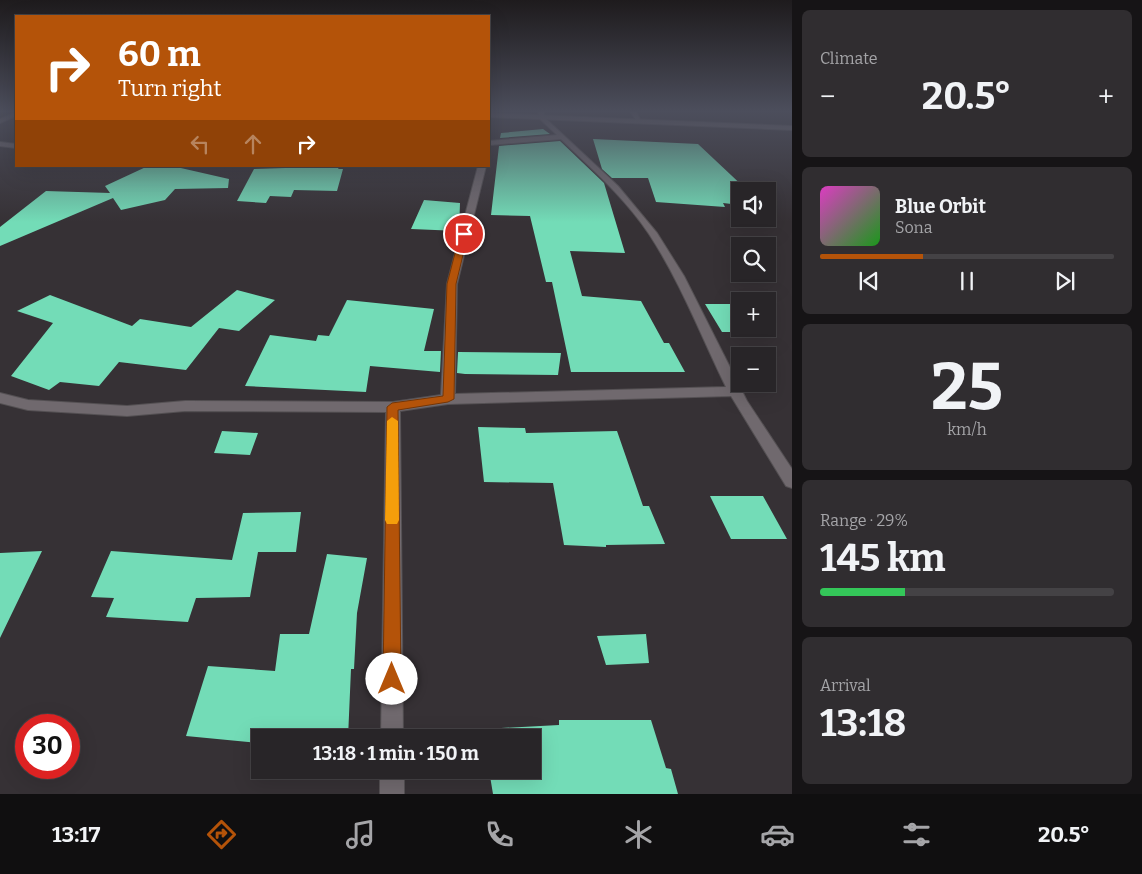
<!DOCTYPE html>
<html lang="en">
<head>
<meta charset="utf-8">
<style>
  :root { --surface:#282528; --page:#302d30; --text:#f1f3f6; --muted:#a5a5a8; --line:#444245; --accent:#b45309 }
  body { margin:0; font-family:Bitter,serif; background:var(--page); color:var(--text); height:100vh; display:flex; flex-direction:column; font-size:19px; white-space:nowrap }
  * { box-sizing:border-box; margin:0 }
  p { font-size:16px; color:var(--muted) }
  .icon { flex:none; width:28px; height:28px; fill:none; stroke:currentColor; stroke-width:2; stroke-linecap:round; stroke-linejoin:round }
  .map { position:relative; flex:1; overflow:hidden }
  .drawer { display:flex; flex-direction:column; gap:10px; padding:10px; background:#161416; width:350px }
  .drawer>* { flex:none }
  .top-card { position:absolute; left:15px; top:15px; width:475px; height:152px; border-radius:0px; box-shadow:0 5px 20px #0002,0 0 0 1px var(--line); background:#b45309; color:#fff; overflow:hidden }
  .tools { position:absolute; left:731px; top:182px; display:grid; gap:10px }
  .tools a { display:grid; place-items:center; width:45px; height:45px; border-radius:0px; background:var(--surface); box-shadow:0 5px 20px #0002,0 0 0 1px var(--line); font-size:25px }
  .speed { position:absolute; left:15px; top:714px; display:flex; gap:10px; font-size:25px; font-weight:700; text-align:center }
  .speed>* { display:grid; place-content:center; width:65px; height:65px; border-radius:50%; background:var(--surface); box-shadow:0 5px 20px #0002,0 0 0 1px var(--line); line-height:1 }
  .speed .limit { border:8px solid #d22; background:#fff; color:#111 }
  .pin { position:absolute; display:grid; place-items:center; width:42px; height:42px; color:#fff; margin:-21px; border:2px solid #fff; border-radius:50%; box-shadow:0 1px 5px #0007 }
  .me { position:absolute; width:55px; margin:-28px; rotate:0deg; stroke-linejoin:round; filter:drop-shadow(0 0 4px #0008) }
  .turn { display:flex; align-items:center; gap:18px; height:105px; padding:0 20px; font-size:22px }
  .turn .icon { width:65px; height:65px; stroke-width:2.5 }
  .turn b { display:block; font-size:35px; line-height:42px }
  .lanes { display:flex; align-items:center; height:48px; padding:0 20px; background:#0003; justify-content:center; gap:25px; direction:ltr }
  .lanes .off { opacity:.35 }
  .big { font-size:38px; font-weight:700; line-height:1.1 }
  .drawer .widget { flex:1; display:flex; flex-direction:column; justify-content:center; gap:8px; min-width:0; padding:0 18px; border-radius:8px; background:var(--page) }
  .drawer .dial { align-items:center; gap:0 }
  .dial b { font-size:65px; line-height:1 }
  .song { display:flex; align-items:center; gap:15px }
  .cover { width:60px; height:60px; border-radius:8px; background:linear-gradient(135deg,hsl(310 70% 55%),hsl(120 70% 35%)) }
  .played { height:5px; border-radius:2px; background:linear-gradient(90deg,var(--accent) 35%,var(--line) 35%) }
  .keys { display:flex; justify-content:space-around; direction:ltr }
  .heat { display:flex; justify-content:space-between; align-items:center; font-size:28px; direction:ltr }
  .charge { height:8px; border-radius:4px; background:linear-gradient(90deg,#34c759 29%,var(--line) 0) }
  .trip { position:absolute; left:251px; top:729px; width:290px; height:50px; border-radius:0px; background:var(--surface); box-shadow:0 5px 20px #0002,0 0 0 1px var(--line); font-weight:700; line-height:50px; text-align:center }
  .menu { display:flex; height:80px; justify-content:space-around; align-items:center; background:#100f10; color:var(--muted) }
  .menu .icon { width:35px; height:35px }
  .menu .selected { color:var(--accent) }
  .menu b { font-size:22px; color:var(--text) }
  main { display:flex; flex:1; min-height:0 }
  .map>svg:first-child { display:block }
  .building { fill:#73dcb7 }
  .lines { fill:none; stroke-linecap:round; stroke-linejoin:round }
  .minor-casing { stroke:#545053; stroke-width:2 }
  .secondary-casing { stroke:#545053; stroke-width:2 }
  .minor { fill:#70696e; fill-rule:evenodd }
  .secondary { fill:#70696e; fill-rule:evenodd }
  .route { fill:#b45309; stroke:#753606 }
  .slow { fill:#f59e0b }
</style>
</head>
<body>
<main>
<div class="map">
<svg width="792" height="794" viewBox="0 0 792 794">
  <rect width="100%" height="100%" fill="#363135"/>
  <path class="building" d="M543,129L550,134L500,138L501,133Z
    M593,139L698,144L748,191H740V205L723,203L725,207L656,202L648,178H612L602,169Z
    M560,141L604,183L625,253L570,251L582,296L641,301L664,343H669L685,372H571L552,282H546L530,216L491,215L499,146Z
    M148,166H172L229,179L228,188L175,189L165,200L121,210L113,198L0,246V227L46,191L110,193L105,186Z
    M286,166H340L338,169H343L337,191L294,190L291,197L270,196L266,203L237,201L254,169L285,168Z
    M424,200L460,203L459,231L411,229Z
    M237,290L275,300L239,331L219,328L186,370L119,362L99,386L60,382L49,390L11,376L53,323L17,311L50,295L132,326L140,319L191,327Z
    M347,300L434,309L424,351H441L440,372L370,366L366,392L245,386L270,335L316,341L318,335L329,336Z
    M705,304H734L740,313V332H722Z
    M458,352L561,353L558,375L465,374L457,373Z
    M478,427L525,428L526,433L617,431L643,506H649L665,544L606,545V547L564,545L553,483L484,482Z
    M222,431L258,433L250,455L214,453Z
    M710,496H763L787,539H731Z
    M301,512L296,552H258L250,597L196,598L188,622L106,617L114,598L91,597L111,551L232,560L243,513Z
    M42,551L0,638V553Z
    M327,554L367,558L357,613L354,669H351L348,738H259V743L186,736L208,666L275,671L280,634H309Z
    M646,634L649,663L606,665L597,636Z
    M559,720H651L666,768L671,769L678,794H493L489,770H532V738H485L484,729L559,725Z"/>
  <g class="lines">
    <defs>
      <path id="minor" d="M538,111H544V117L618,186L657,233L684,276L747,401L792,469V488L786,486L731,396L448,404L400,411L403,738H381L386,412L185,411L127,416L28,410L0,403V393L28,400L127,406L185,401L393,402L441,395L447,284L478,166H486L457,284L455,394L726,387C701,336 680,281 649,234C625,198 592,169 561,139L489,145V141L557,135L539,118Z
        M630,111H636L641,122H637Z
        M16,112V116L0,123V119Z
        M0,142L16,144V148L0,146Z
        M380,770H404V794H380Z"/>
      <path id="secondary" d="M489,113L792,126V130L489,117Z"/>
    </defs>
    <use href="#minor" class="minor-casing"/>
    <use href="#secondary" class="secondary-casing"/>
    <use href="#minor" class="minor"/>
    <use href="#secondary" class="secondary"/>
  </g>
  <linearGradient id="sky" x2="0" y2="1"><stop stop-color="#1e1b1d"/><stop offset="0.5" stop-color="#4c4e5c"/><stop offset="1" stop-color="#4c4e5c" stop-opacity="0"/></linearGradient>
  <rect width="792" height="222" fill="url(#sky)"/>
  <path class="route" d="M464,232L468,234L456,284L454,399L448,402L398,410L401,679L398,685L392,688L386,685L383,679L387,407L392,403L443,396L447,284L460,234Z"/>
  <path class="slow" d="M392,417L398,421L399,520L397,524H387L385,520L387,421Z"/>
</svg>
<div class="tools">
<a><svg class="icon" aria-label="sound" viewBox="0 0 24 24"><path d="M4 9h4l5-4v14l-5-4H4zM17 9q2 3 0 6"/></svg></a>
<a><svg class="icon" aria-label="search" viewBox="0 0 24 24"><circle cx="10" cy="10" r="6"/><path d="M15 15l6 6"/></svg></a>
<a>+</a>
<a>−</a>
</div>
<div class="speed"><div class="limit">30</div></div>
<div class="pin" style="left:464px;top:234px;background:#d93025"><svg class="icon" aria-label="arrive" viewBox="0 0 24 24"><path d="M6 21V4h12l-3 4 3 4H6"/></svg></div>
<svg class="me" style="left:392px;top:679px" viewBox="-20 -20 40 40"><circle r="19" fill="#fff"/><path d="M0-13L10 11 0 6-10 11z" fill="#b45309"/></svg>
<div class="trip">13:18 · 1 min · 150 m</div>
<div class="top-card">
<div class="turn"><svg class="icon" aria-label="right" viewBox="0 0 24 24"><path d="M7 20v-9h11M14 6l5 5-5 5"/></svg><div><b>60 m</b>Turn right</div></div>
<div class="lanes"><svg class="icon off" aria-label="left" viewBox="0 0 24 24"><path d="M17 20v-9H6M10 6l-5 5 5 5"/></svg><svg class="icon off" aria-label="ahead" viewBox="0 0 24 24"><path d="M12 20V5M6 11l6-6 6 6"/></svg><svg class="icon" aria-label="right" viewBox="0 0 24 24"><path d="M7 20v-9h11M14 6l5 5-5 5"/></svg></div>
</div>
</div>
<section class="drawer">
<div class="widget"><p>Climate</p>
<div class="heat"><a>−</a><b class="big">20.5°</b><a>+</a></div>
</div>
<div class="widget">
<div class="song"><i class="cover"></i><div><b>Blue Orbit</b><p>Sona</p></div></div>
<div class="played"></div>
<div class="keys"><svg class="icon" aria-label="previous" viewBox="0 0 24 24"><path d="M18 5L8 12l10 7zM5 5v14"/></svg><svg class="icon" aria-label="pause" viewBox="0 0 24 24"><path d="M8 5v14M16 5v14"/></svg><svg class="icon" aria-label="next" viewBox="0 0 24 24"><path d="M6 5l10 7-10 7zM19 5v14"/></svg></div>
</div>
<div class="widget dial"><b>25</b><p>km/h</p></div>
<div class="widget"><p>Range · 29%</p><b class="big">145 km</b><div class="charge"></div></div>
<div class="widget"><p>Arrival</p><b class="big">13:18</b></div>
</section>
</main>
<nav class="menu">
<b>13:17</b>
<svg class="icon selected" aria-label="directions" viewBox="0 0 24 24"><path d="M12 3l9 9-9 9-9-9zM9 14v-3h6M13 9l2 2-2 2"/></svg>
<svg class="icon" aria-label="music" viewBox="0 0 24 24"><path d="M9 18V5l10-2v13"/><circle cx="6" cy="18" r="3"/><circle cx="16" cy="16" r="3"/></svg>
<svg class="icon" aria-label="phone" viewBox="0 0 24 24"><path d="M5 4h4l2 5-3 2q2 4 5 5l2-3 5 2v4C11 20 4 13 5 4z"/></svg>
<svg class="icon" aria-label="climate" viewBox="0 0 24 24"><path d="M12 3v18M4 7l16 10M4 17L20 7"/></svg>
<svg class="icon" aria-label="car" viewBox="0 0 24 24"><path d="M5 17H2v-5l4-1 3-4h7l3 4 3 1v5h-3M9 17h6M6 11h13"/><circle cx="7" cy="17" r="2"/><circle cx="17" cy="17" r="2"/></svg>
<svg class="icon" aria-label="filters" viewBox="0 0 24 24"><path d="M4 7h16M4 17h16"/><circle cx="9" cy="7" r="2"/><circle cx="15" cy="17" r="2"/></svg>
<b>20.5°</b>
</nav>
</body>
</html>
